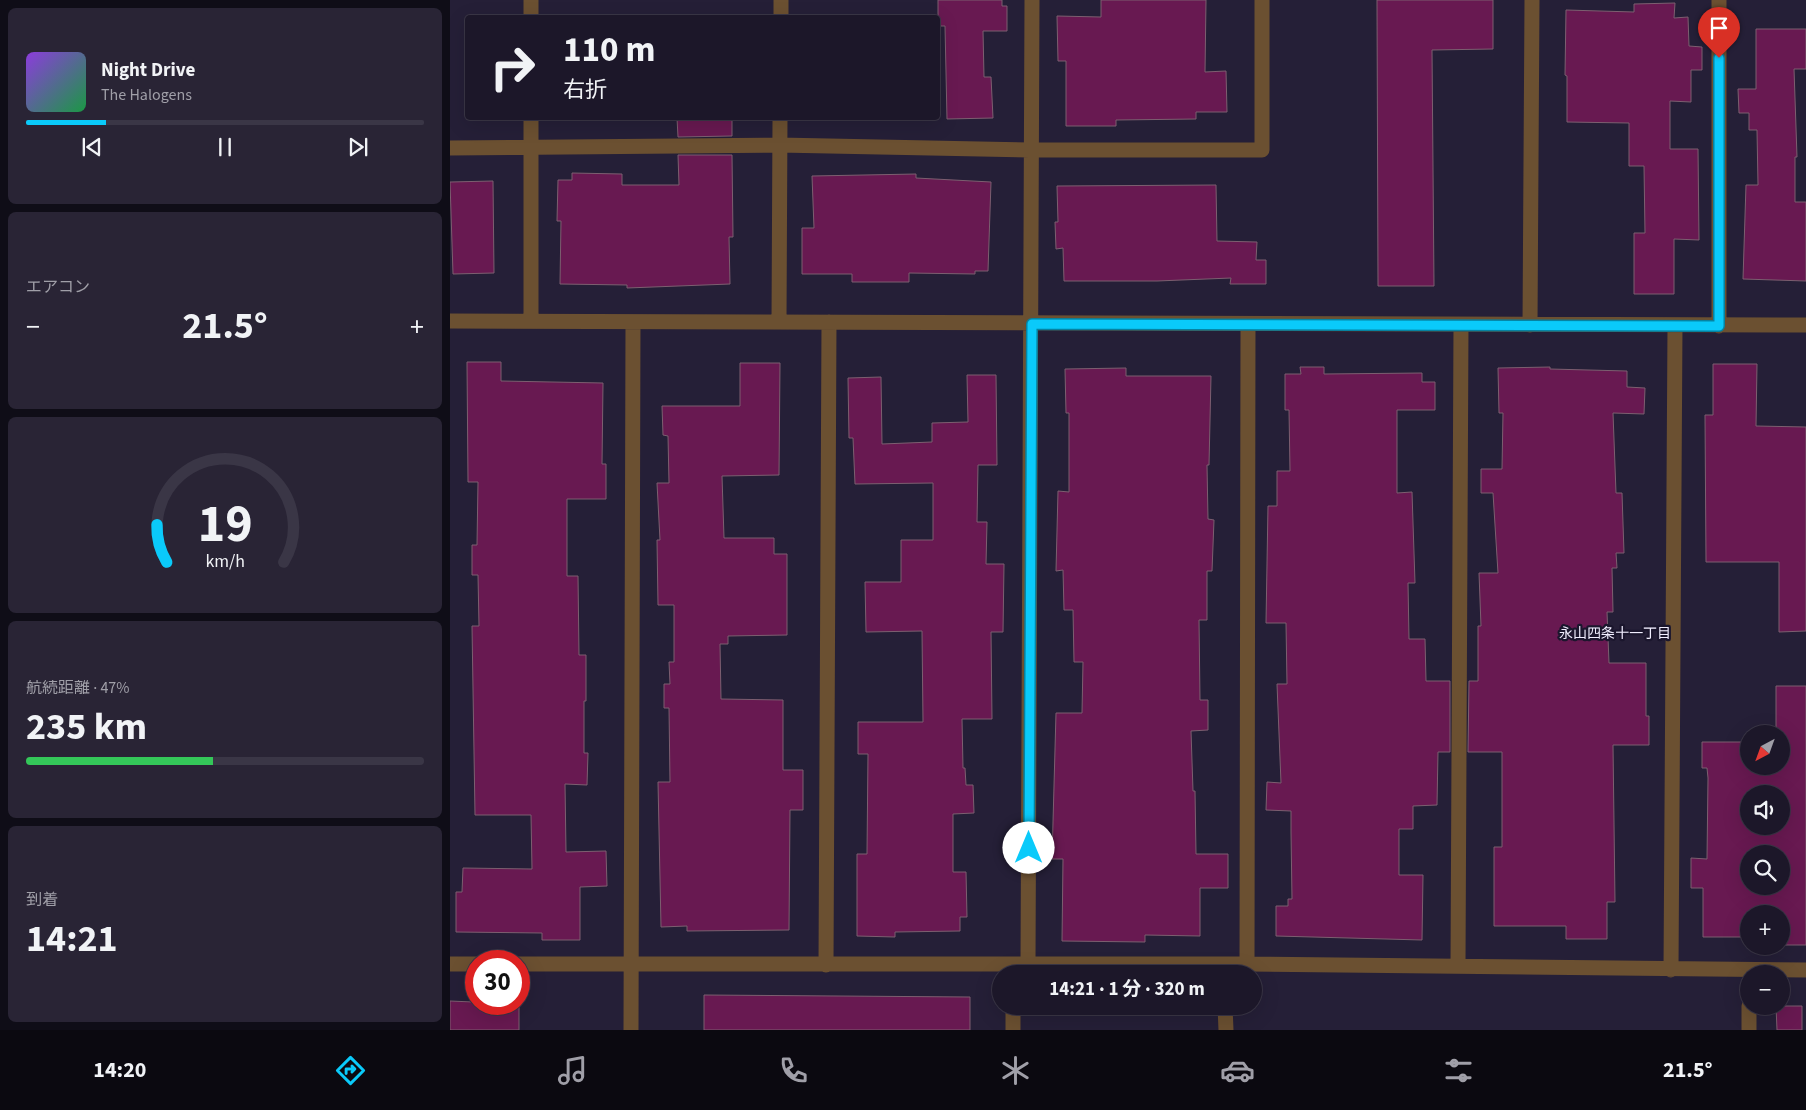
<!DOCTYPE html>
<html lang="ja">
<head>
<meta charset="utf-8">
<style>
  :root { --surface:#1c1729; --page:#292435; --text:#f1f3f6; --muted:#a09fa8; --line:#3a3646; --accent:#0acafa }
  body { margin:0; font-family:"Source Sans 3","Noto Sans JP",sans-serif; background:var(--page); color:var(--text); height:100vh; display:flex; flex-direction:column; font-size:19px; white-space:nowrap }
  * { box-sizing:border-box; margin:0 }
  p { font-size:16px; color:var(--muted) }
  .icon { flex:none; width:28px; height:28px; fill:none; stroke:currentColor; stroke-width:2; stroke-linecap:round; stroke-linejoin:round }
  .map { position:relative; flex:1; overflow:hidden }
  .side { display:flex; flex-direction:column; gap:8px; padding:8px; background:#0f0d17; width:450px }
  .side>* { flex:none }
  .guide { position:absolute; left:15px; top:15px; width:475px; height:105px; border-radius:5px; box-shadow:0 5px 20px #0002,0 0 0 1px var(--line); background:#1c1729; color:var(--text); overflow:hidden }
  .needle { width:32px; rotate:221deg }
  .tools { position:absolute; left:1290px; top:725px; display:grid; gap:10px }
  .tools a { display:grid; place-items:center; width:50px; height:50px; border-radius:50%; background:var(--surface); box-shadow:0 5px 20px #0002,0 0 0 1px var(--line); font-size:25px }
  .speed { position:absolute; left:15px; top:950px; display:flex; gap:10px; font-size:25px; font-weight:700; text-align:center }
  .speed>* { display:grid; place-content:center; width:65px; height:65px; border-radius:50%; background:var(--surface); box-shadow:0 5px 20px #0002,0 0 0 1px var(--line); line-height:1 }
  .speed .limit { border:8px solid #d22; background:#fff; color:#111 }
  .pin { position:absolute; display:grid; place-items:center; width:42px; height:42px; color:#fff; margin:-51px -21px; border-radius:50% 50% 50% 0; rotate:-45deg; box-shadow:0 0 5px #0007 }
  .pin .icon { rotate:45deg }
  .me { position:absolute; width:55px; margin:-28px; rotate:0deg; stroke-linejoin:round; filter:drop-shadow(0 0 4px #0008) }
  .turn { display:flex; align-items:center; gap:18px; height:105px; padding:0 15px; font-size:22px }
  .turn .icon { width:65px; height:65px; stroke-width:2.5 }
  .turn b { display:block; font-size:35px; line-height:42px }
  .big { font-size:38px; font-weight:700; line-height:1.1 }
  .side .tile { flex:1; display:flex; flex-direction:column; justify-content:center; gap:8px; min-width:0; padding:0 18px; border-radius:8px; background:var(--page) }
  .side .dial { align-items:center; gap:0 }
  .dial svg { height:130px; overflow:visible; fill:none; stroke:var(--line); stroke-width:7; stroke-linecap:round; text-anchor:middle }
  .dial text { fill:var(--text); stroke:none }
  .song { display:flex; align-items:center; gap:15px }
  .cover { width:60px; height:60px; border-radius:8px; background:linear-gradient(135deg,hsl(270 70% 55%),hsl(140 70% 35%)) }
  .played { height:5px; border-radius:2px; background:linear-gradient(90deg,var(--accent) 20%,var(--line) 20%) }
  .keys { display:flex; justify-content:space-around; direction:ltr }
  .heat { display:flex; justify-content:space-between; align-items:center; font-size:28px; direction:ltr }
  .charge { height:8px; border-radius:4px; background:linear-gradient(90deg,#34c759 47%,var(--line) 0) }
  .trip { position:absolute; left:542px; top:965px; width:270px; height:50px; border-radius:25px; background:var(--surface); box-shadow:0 5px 20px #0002,0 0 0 1px var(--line); font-weight:700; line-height:50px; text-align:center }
  .dock { display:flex; height:80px; justify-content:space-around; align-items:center; background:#0b0910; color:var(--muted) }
  .dock .icon { width:35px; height:35px }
  .dock .active { color:var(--accent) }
  .dock b { font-size:22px; color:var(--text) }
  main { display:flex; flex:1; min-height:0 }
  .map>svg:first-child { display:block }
  .building { fill:#681951; stroke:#7c5f70; fill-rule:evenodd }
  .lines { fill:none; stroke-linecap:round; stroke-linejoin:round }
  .minor { stroke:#6b5031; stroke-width:15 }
  .route-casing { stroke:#0683a2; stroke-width:12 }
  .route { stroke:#0acafa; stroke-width:9 }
  .labels { text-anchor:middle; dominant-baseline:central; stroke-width:4.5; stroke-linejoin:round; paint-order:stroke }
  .neighbourhood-label { font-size:14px; fill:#f1eeff; stroke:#1b162d }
</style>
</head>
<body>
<main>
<section class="side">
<div class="tile">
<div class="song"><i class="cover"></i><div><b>Night Drive</b><p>The Halogens</p></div></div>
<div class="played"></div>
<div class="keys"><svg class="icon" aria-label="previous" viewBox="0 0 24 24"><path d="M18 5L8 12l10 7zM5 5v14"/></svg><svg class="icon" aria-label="pause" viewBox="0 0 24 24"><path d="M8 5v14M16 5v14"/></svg><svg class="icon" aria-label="next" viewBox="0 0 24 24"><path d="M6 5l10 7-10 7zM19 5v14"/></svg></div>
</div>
<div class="tile"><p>エアコン</p>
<div class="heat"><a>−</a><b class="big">21.5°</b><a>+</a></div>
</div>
<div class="tile dial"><svg viewBox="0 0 100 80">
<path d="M14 69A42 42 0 1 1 86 69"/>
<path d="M14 69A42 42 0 0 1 8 46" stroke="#0acafa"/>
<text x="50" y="56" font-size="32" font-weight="700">19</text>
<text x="50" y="72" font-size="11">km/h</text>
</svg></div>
<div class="tile"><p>航続距離 · 47%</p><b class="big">235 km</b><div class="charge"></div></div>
<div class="tile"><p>到着</p><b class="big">14:21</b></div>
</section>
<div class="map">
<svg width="1356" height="1030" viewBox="0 0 1356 1030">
  <rect width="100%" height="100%" fill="#251f37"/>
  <path class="building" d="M488,0H552V6H557V31H533L534,77H541L543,118L497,119L495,26H488Z
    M651,0H756L755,72L776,71L777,112H746V119L666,120V126H616V61H608L607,16L651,17Z
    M927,0H1043V49L982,50L984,286H928Z
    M1225,3L1224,18L1238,17L1239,46L1252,47V70H1241V102L1220,101V149H1248L1249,240L1224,239V294H1184V233H1195L1194,166H1179V123L1117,122V76L1115,75L1116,10L1184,12V4Z
    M1306,29H1356V69H1344L1347,157H1345V202H1356V281L1293,279L1296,185H1308L1307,130H1299V113H1289L1288,89H1306Z
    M227,118H282V136L228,137Z
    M228,155H282L283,237H279L280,284L177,288V285L110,284L111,221H107L108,180H122V173L172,174V185H229Z
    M466,174V178L541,182L538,271H525V274L459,273V282H402V274H352V228H364L362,176Z
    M43,181L44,273L3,274L0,182Z
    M766,185L767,241L807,242L806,260H816V284H780L781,278L707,281H614L613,248L606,249L605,222H608L607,186Z
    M17,362H51V381L153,383L152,464H156V499H117V576H128L129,655H136V701H134V753H138L137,785L115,784L116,852L156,851L157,886L130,887V940H92V933L6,932V892H12L13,868L82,869L81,815H25L22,626H29L28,575H22V545H27L28,482H18Z
    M290,363H330L329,475L272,476L274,538H324V554H337V635L278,636V644H270L271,699L333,700V770H353V810H340L339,930L237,931V926L211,927L208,782H220L219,708H214V684H220L219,662H224V605H208L207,540H210L207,483H219L218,436L213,435L212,406H290Z
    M1263,364H1307L1306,426L1356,427V631L1329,632V562H1256L1255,415H1263Z
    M850,367H874V374L972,373V382H985V410H947V493L962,492L965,583H958L959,639H975L976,681H1000V752H988L987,805L963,806V829H949V875H973L972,940L826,936V906H838V899H842L841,832V811L816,810L817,782L831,783L827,684H837L836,623H816L818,506H827V471H840L839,410H835V374H851Z
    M1100,367V369L1177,371V387L1195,388L1194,414L1163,413L1166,493H1172L1174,553H1166L1167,568H1162L1163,612H1157L1159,663H1196V716H1199V745H1163L1165,902H1157V939H1116V926H1044V847H1052V752H1018L1019,681H1028V626H1031L1029,573H1048L1043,493H1031V469H1052L1053,413H1049L1048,368Z
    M676,368V376H761L759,465H757L758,519L764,520L762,571H757V620H749L750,700H758V730L741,731L743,791H745L746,854H778V888H750V936L695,935V942L612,941L613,859H602L606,713H632L633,662H624L623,610H614L613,570L606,571L608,491L619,492V413H616L615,369Z
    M517,375H546L547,465H528L527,522H537L536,564H554L553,632H541L542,719H512L513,768H515L516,785H523L524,813L503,814V872H516L517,917H510V931L445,932V937L407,936V854H417L418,754H408V722H473L472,631L416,632L415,582H451V540H483V483L405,484L403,438H399L398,378L431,377L432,444L482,442V423L518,422Z
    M1326,686H1356V945H1331V914H1299V937H1253V888H1241V858L1257,859L1258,778L1257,768H1252V742H1299V766H1331V734H1326ZM1299,794H1331V826H1299ZM1299,854H1331V886H1299Z
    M254,995L520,997V1030H254Z
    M0,1001L69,1004V1001V1030H0Z
    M1326,1006H1352V1030H1327Z"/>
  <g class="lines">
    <path class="minor" d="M81,18V0
      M331,18V0
      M81,118V321
      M0,148L329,145L580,150H812V0
      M0,321L1356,325
      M329,322L330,118
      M1080,325L1082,0
      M1269,326V0
      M0,964H26
      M69,964H797L1356,970
      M578,964L582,0
      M797,964L798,324
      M376,965L379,322
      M1008,966L1011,325
      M1221,970L1225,326
      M775,1006L776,1030
      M181,1030L183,323
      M563,1030V1006
      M1299,1030V1006"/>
  </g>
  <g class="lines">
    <defs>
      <path id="route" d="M579,848L582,324L1269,326V58"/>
    </defs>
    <use href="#route" class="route-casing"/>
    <use href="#route" class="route"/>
  </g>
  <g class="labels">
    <g class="neighbourhood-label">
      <text x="1165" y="634">永山四条十一丁目</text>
    </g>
  </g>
</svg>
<div class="tools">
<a><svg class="needle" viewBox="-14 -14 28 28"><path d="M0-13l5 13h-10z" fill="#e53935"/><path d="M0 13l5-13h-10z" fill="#a09fa8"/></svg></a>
<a><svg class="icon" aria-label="sound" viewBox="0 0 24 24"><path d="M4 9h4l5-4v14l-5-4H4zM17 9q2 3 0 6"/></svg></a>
<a><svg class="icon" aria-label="search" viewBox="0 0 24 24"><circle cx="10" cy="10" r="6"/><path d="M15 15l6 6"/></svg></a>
<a>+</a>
<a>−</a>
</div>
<div class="speed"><div class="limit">30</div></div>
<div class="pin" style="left:1269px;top:58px;background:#d93025"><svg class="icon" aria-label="arrive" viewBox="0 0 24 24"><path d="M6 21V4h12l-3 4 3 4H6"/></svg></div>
<svg class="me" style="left:579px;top:848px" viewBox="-20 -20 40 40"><circle r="19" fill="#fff"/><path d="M0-13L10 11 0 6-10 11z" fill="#0acafa"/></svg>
<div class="trip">14:21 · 1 分 · 320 m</div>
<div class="guide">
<div class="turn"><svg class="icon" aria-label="right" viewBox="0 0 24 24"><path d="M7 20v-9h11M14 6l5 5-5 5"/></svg><div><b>110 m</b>右折</div></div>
</div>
</div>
</main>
<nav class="dock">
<b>14:20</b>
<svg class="icon active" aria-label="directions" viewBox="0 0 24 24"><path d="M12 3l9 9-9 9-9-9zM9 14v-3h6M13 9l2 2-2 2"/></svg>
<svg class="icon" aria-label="music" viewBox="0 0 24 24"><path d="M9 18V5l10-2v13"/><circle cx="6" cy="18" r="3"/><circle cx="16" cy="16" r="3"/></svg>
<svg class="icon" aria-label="phone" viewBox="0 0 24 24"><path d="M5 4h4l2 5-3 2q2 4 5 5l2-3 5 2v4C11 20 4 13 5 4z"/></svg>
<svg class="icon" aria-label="climate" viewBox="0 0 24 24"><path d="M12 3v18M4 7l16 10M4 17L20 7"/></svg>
<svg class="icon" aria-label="car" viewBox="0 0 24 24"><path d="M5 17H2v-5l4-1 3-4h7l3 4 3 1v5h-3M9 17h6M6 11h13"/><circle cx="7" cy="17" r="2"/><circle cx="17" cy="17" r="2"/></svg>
<svg class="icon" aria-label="filters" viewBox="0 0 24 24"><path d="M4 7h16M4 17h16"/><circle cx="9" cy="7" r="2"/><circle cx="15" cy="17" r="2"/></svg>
<b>21.5°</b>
</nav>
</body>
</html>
